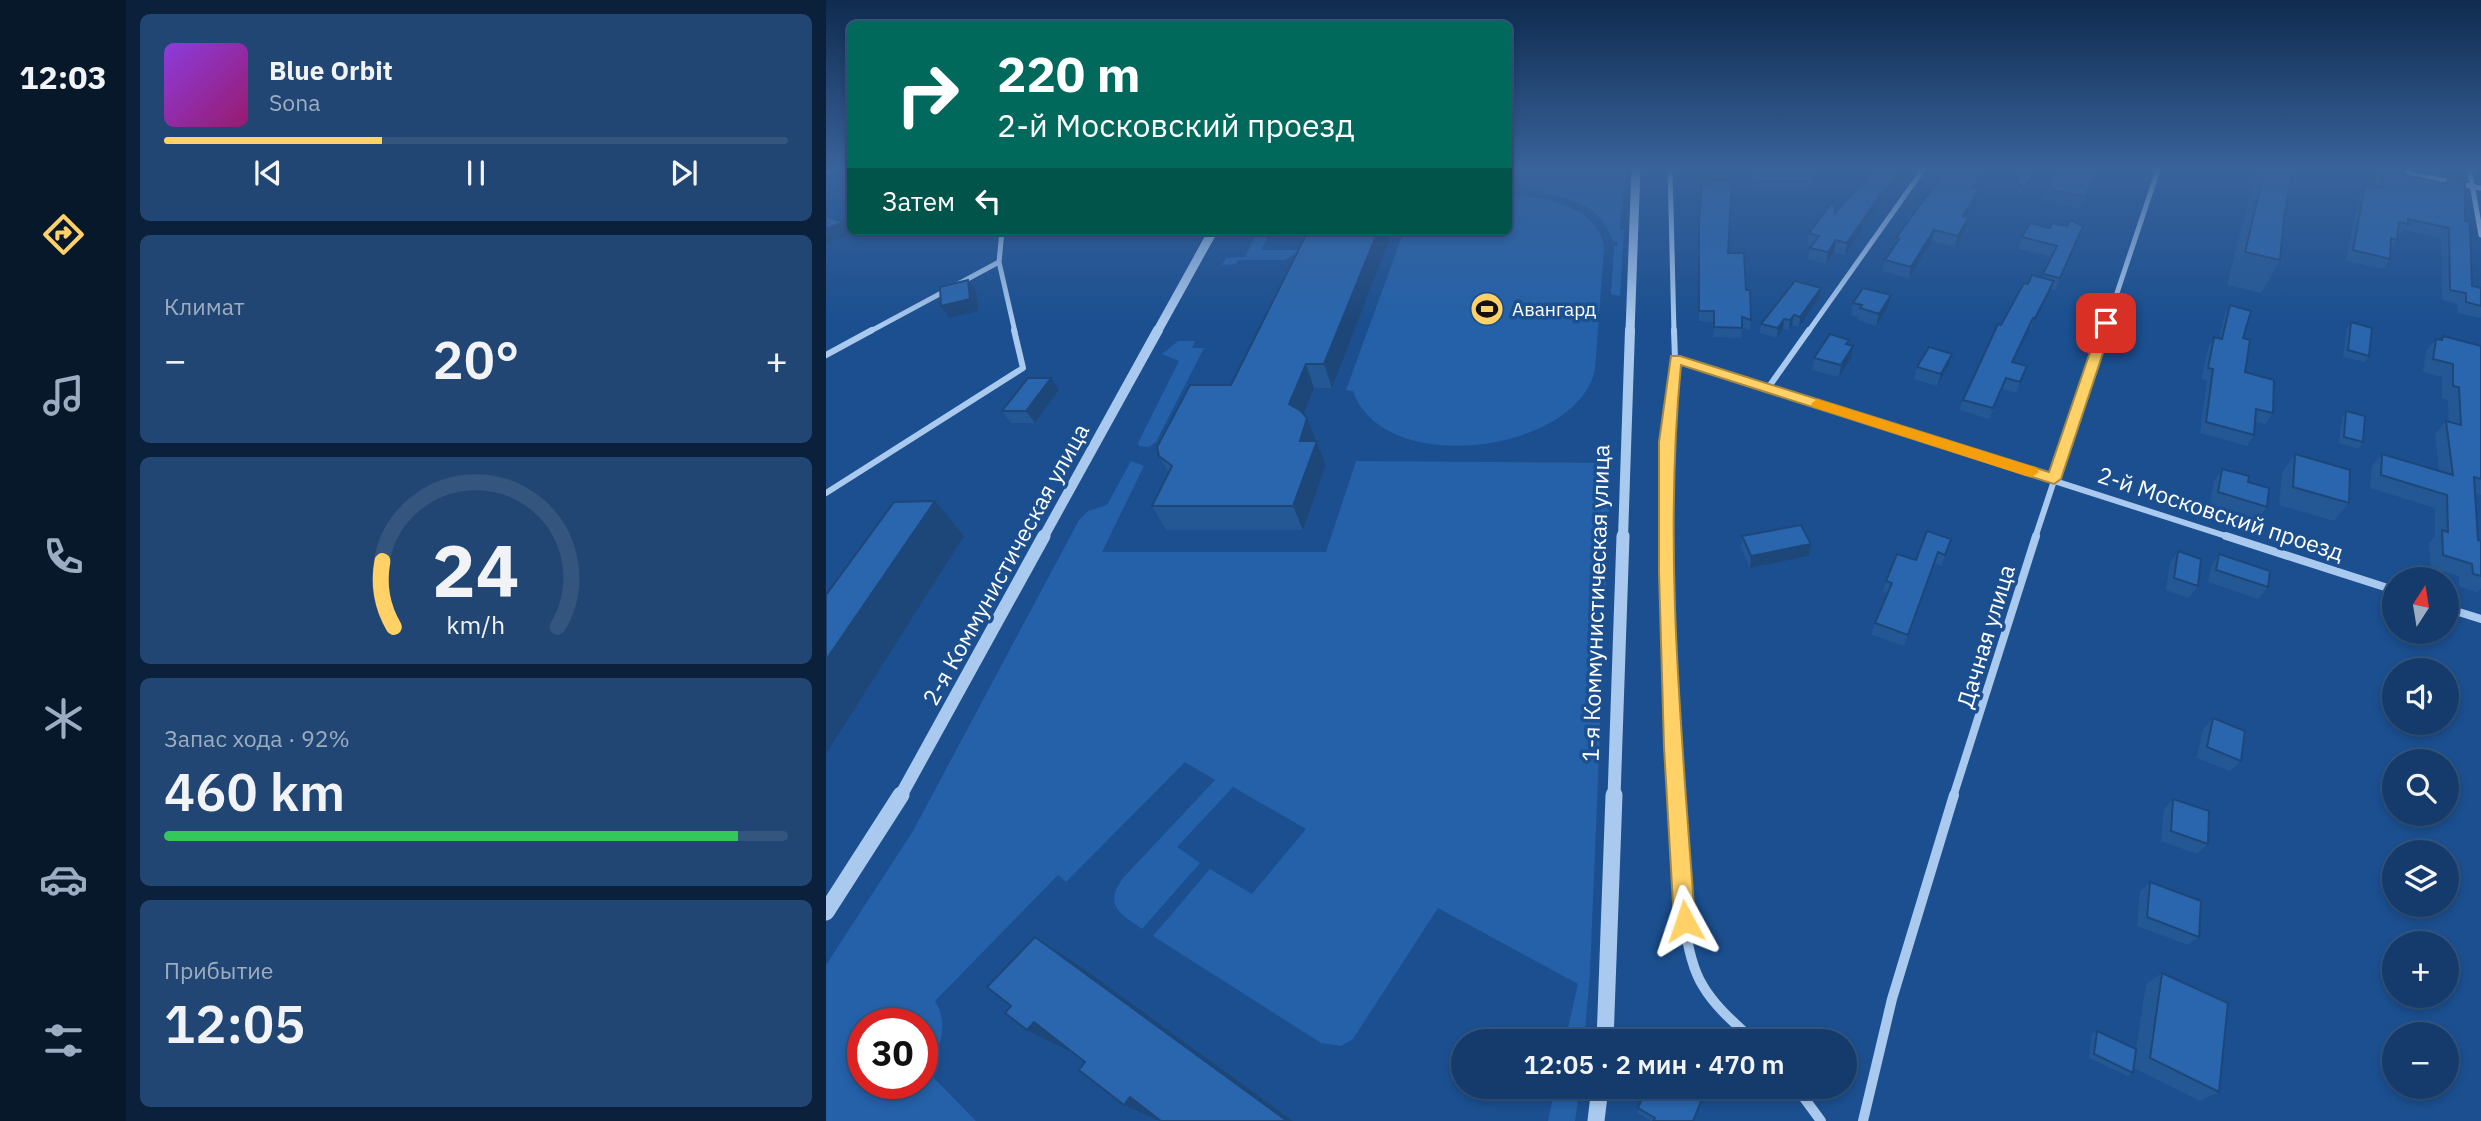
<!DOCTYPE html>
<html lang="ru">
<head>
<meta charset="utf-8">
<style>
  :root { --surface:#143b6b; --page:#214673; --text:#f1f3f6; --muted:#9dadc1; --line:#33557e; --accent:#ffd166 }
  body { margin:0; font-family:"IBM Plex Sans",sans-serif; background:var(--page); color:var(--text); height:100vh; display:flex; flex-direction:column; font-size:26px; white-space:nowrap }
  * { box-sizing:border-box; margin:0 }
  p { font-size:23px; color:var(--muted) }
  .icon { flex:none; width:38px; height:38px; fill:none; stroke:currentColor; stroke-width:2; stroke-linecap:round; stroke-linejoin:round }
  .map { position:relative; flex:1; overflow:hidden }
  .panel { display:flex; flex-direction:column; gap:14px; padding:14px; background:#0b203b; width:700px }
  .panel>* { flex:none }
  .top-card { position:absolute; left:21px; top:21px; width:665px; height:214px; border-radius:10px; box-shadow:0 4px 10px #0003,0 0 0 2px var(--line); background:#00695c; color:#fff; overflow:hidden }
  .needle { width:46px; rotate:12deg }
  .controls { position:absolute; left:1556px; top:567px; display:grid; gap:14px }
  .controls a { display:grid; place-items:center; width:77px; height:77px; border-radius:50%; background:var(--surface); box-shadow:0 4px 10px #0003,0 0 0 2px var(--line); font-size:35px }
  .speed { position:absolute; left:21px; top:1008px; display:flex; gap:14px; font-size:35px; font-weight:700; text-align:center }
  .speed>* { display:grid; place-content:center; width:91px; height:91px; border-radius:50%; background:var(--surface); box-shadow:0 4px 10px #0003,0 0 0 2px var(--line); line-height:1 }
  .speed .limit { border:10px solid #d22; background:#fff; color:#111 }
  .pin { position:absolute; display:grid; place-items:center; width:60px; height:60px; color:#fff; margin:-30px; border-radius:14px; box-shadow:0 4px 10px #0006 }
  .me { position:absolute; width:77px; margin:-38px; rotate:355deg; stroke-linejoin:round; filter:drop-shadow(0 0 5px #0008) }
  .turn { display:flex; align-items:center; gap:24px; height:147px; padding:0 35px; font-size:32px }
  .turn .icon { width:91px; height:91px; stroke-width:2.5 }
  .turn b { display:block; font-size:49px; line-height:60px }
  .then { display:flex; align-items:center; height:66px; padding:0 35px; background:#0003; gap:14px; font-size:26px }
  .big { font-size:52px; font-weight:600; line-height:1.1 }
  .panel .widget { flex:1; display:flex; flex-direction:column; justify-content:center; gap:10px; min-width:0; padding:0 24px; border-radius:10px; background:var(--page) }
  .panel .dial { align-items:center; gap:0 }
  .dial svg { height:182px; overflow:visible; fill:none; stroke:var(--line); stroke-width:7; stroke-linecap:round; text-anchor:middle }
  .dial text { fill:var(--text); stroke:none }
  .song { display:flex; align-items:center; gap:21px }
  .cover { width:84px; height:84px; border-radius:10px; background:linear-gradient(135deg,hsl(270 70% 55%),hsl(320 70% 35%)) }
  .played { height:7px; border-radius:4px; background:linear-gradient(90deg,var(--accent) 35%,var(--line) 35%) }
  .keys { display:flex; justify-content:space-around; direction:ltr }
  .heat { display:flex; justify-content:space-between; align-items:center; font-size:38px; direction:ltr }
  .charge { height:10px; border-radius:5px; background:linear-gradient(90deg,#34c759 92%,var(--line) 0) }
  .trip { position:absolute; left:625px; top:1029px; width:406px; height:70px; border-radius:35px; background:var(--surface); box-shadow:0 4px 10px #0003,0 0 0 2px var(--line); font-weight:600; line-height:70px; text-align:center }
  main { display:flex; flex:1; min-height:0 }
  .dock { display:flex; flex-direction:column; width:126px; justify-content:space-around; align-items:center; background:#08182b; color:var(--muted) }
  .dock .icon { width:49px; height:49px }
  .dock .active { color:var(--accent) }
  .dock b { font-size:32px; color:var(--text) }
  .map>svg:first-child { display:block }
  .green { fill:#2461a8; fill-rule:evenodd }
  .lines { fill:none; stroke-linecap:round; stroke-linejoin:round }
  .minor-far3 { stroke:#a9c9ee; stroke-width:5 }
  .minor-far2 { stroke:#a9c9ee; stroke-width:6 }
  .minor-far1 { stroke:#a9c9ee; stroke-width:8 }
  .minor { stroke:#a9c9ee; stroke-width:10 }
  .tertiary-far3 { stroke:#a9c9ee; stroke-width:9 }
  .tertiary-far2 { stroke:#a9c9ee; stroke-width:10 }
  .tertiary-far1 { stroke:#a9c9ee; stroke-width:13 }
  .tertiary { stroke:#a9c9ee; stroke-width:17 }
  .wall { fill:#245895 }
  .shaded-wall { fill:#1d4779 }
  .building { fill:#2a66ad; stroke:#1d4779; stroke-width:2 }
  .route { fill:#ffd166; stroke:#a68842; stroke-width:2 }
  .slow { fill:#f59e0b }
  .labels { text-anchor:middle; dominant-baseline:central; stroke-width:7; stroke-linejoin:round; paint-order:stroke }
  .far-poi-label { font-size:19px; fill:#fff; stroke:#1b4f8f; text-anchor:start }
  .street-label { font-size:23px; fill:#fff; stroke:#1b4f8f }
</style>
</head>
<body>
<main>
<nav class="dock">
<b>12:03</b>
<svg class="icon active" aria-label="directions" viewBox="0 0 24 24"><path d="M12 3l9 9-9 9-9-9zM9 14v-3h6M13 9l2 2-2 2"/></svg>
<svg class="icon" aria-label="music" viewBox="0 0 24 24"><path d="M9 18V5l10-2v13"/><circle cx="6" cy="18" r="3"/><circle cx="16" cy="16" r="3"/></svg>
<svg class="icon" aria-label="phone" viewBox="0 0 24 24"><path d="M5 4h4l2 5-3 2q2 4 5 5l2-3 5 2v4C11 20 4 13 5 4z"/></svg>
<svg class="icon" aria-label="climate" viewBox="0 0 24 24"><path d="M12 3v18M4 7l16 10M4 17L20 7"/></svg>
<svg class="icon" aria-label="car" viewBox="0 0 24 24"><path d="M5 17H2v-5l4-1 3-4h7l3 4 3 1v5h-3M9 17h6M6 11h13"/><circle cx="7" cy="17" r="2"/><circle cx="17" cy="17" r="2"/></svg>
<svg class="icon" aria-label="filters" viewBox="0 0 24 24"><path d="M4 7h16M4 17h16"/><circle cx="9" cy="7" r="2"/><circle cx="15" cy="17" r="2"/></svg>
</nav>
<section class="panel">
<div class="widget">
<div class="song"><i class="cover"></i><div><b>Blue Orbit</b><p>Sona</p></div></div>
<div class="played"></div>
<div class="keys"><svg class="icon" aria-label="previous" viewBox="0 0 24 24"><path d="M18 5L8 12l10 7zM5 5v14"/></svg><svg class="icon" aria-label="pause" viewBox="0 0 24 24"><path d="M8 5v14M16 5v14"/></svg><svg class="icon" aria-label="next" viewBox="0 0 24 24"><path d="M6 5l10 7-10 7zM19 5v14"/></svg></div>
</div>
<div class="widget"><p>Климат</p>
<div class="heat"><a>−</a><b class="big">20°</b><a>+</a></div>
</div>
<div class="widget dial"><svg viewBox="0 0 100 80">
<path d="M14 69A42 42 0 1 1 86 69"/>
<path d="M14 69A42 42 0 0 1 9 40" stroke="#ffd166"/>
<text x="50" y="56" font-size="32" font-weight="700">24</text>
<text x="50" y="72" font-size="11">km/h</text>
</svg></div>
<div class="widget"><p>Запас хода · 92%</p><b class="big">460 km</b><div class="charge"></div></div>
<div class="widget"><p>Прибытие</p><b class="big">12:05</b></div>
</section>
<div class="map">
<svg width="1655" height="1121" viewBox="0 0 1655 1121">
  <rect width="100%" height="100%" fill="#1b4f8f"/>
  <path class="green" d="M695,167H800L794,228L798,230L794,296L785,294L788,246H792L791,241H787C769,193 734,202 693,183Z
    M683,196C716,195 774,207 778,248L769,370C750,454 556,478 527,391L520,390L578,231H682Z
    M432,231H445L435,250H476L459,260H412L410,264L396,265L400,258L419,257Z
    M352,341H369L366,348H378L330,442L323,447L313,446L312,443L353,361L336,354Z
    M305,461L318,466L276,552H500L530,461L785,463L764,973L758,1041H739L752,984L612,908L527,1039L515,1046L495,1043L327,936L384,869L426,894L480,829L407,787L351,847L374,863L316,929C294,913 277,906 297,878L389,780L359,762L240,882L232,875L109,1001C124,1026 113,1047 102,1072L150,1121H0V965L87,831L253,520L262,511L281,505ZM37,1024H96V1083H37Z
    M729,1087H754L749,1121H722Z"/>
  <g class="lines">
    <path class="minor-far3" d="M844,167L848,332
      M1643,167L1655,235
      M1570,171L1655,188
      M0,172L12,167
      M176,231L173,262L189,332
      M43,332L173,262
      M982,332L1099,167
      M1278,332L1333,167"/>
    <path class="minor-far2" d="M0,355L46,330
      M849,359L1406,538
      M942,388L983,330
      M0,493L197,368L188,330
      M841,538V442L849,359L848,330
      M1209,538L1278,330"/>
    <path class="minor-far1" d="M841,536L850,797
      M1400,536L1568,590
      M1620,608L1655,619
      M1127,797L1210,536"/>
    <path class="minor" d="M850,795C854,845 851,945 877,986C890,1008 910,1024 928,1041
      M970,1087L995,1121
      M1037,1121L1066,999L1128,795"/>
    <path class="tertiary-far3" d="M331,332L387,231
      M804,332L810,167"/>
    <path class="tertiary-far2" d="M217,538L332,330
      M797,538L804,330"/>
    <path class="tertiary-far1" d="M74,797L218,536
      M788,797L797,536"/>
    <path class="tertiary" d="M0,912L75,795
      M779,1041L788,795
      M770,1121L774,1087"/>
  </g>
  <path class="wall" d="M924,167H982L988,181L987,189H927Z
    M1109,167H1159L1158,173L1149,188L1154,189L1151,200L1140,216V228L1129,247L1106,241L1083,278L1056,271L1059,260L1068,247L1070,238L1110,184L1103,182L1106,172Z
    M1197,167H1215L1196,193L1187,187L1189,182Z
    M1272,167L1255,209L1218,200L1222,189Z
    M1431,167H1471L1466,175L1458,217L1454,260L1435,293L1401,285Z
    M1552,167H1578V175L1619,183L1622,180L1639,221L1646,286L1655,288V317L1654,318L1632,313L1631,304L1616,300L1615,238L1578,230L1575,234L1572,233L1571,240L1564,250V259L1557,269L1520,261L1533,195L1539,185L1550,187L1549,172Z
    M1074,172L1072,183L1050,209L1019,255L1008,252L1000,264L982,259L984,248L985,246L981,245L983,233L1009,213Z
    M1241,226H1257L1229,290L1225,289L1205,329L1203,328L1187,362L1201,366L1190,393L1176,389L1163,419L1134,410L1137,400L1175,325L1216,278L1226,257L1192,249L1196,237L1224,228Z
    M873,232L902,253L920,290L925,320L924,330L916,328L915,338L887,337L888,322L873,321Z
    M565,236L506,388H488L478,414L481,418L500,465L477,530H340L326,506L343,473L333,456L405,385Z
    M993,298L973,327L966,325L963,330L957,329L951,338L934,333L935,324Z
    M1027,303L1062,307L1050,326L1032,320V317L1025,315Z
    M1404,305L1417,338L1419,372L1447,413L1439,424L1429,421L1428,435L1421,446L1374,433L1381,380L1376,379L1382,348L1388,337L1393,339L1398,316Z
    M1525,322L1543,356L1539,362L1517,357L1521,328Z
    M1617,336L1655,346V495L1649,493L1652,540L1655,541V588L1651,592L1633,586V576L1605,568L1603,543L1609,536V508L1544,488L1546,466L1556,454L1613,471L1609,434L1620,421L1623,422L1622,400L1616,398V377L1597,372L1600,351L1610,339L1614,340Z
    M1022,345L1027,346L1025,358L1013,377L986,370L988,358Z
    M1091,367H1122L1111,386L1088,379Z
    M233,390L209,423H185L176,411Z
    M1520,411L1537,442L1533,449L1513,443L1516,417Z
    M1469,454L1523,503L1508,521L1453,505L1456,473Z
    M1396,469L1441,507L1432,519L1384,504L1388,481Z
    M916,536L985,544L983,556L924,568L915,548Z
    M1125,539L1115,566L1108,563L1078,646L1045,634L1061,593L1057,592L1060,581L1090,560Z
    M1352,551L1372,586L1363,598L1340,590L1344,563Z
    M1393,554L1442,587L1432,599L1382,582L1385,566Z
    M1387,718L1415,761L1404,771L1371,758L1377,729Z
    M1347,799L1382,844L1371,854L1335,841L1338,809Z
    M1324,882L1373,937L1362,945L1311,926L1314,891Z
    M1336,973L1393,1092L1374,1101L1308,1068L1307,1073L1302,1076L1263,1058L1266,1034L1271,1031L1309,1058L1320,984Z
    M882,1087L868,1121H825L812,1113V1108Z"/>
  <path class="shaded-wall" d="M1158,167H1159L1158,173L1144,198L1147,188Z
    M1213,167H1215L1196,193L1198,187Z
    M1074,172L1072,183L1050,209L1019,255L1021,243L1053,197Z
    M1154,189L1151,200L1134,226L1137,216Z
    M1143,217L1140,228L1129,247L1132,236Z
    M16,222L25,234L0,244V229Z
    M1108,230L1106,241L1083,278L1085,267Z
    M552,231H564L565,236L506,388L498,364Z
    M1010,240L1008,252L1000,264L1002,252Z
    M142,280L150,292L152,311L123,318L115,306Z
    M1228,281L1224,292L1205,329L1209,318Z
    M995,288L993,298L973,327L974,317Z
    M1065,295L1062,307L1050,326L1053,314Z
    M968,315L966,325L963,330L964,320Z
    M1207,318L1203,328L1182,373L1186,362Z
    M958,319L957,329L951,338L952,328Z
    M1027,346L1025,358L1013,377L1015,365Z
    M1126,354L1122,367L1111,386L1115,374Z
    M480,364L488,388L472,428L463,404Z
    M225,378L233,390L209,423L200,411Z
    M481,418L500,465L477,530L467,506L474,441Z
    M109,501L138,536L0,754V660Z
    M985,544L983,556L924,568L925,556Z
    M209,937L258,969L467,1121H461Z
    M208,1022L254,1056L201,1030Z
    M881,1087H882L868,1121H867Z
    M304,1097L348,1121H334L298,1105Z"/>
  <path class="building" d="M926,167H982L988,181H928Z
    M1050,167L1074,172L1053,197L1021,243L1010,240L1002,252L984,248L993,236L983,233L1007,201L1009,213Z
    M1109,167H1158L1147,188L1154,189L1137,216L1143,217L1132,236L1108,230L1085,267L1059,260L1073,239L1070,238L1117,174L1106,172Z
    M1197,167H1213L1198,187L1189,182Z
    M1233,167H1272L1259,197L1222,189Z
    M1439,167H1467L1458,217L1454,260L1419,252Z
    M1556,167H1578V175L1622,184V180L1639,183V221L1644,222L1646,286L1655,288V306L1640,302V293L1624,290L1623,228L1582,219V224L1573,222L1571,240L1565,238L1564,259L1527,250L1539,185L1558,188Z
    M879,181H906L902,253H918L920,290H924L925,320L916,317V328L888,327V311H873V222L876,185H880Z
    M0,216L16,222L0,229Z
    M1244,220L1257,226L1234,278L1217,274L1231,246L1196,237L1204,223L1224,228L1226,223L1241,226Z
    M482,231H552L498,364H480L463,404L475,411L481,418L474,441H491L467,506H326L346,466L333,456L331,447L364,385H405Z
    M1206,275L1228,281L1209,318H1207L1186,362L1201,366L1194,382L1180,378L1167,408L1137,400L1172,324L1175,325L1198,283L1202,284Z
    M142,280L144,299L115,306L114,287Z
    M969,281L995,288L974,317L968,315L964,320L958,319L952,328L935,324Z
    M1037,288L1065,295L1053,314L1034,308L1036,305L1027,303Z
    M1404,305L1425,311L1417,338L1424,340L1419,372L1448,380L1447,413L1430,409L1428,435L1380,422L1387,369L1382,368L1388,337L1396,339Z
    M1525,322L1546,328L1543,356L1522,350Z
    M1004,334L1023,340L1020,344L1027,346L1015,365L988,358Z
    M1617,336L1655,346V479L1648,477L1652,540L1655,541V576L1647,574L1646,564L1617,555L1616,530L1622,532L1621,495L1555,475L1556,454L1627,475L1620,421L1635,425L1633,387L1627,386V364L1607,359L1610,339L1616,340Z
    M1103,347L1126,354L1115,374L1091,367Z
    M202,378H225L200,411H176Z
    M1520,411L1539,416L1537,442L1518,437Z
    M1469,454L1524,470L1523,503L1467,487Z
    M1396,469L1423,476L1422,482L1443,488L1441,507L1392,492Z
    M109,501L0,660V595L68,502Z
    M975,525L985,544L925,556L916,536Z
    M1101,531L1125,539L1119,555L1112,552L1082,635L1049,623L1066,583L1060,581L1071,554L1090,560Z
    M1352,551L1375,559L1372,586L1348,578Z
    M1393,554L1444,571L1442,587L1390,570Z
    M1387,718L1419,731L1415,761L1381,747Z
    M1347,799L1383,811L1382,844L1345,831Z
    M1324,882L1375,901L1373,937L1321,917Z
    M209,937L461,1121H335L304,1097L298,1105L253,1070L259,1062L208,1022L201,1030L179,1013L185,1006L161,987Z
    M1336,973L1402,1003L1393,1092L1324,1058Z
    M1271,1031L1310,1049L1307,1073L1268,1054Z
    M821,1087H881L867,1121H827L829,1118L812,1108Z"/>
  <linearGradient id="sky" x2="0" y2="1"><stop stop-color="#0f2b4f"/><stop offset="0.52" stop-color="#39639b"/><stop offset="1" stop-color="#39639b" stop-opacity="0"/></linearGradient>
  <rect width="1655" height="324" fill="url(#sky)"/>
  <path class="route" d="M1280,319L1287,323L1235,479L1228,484L855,365C837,549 856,737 869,921L866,929L859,932L851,929L848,921L838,747L833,572V442L845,356H854L1223,472L1274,323Z"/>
  <path class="slow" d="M991,399L1211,468L1213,472L1206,477L1200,476L987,407L985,404Z"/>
  <defs>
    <symbol id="stadium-disc" viewBox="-11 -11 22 22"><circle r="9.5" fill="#ffd166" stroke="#1b4f8f"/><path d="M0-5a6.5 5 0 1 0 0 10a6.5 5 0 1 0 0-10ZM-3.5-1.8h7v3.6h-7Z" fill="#111"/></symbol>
  </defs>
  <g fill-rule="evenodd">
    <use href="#stadium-disc" x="642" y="290" width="38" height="38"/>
  </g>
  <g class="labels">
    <g class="far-poi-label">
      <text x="686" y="309">Авангард</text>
    </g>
    <g class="street-label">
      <text transform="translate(1395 513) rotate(18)">2-й Московский проезд</text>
      <text transform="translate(179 564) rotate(-61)">2-я Коммунистическая улица</text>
      <text transform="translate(769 603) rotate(-88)">1-я Коммунистическая улица</text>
      <text transform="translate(1159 636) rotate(-73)">Дачная улица</text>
    </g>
  </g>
</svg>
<div class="controls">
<a><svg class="needle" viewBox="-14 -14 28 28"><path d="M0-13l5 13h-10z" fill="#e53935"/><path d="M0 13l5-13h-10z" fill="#9dadc1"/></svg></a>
<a><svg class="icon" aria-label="sound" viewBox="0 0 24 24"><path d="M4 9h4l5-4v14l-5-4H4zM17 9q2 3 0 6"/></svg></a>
<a><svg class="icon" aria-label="search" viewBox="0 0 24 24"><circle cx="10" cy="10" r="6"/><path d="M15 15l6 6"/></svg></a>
<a><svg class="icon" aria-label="layers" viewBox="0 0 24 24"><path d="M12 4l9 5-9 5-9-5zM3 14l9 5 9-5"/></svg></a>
<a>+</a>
<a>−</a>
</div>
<div class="speed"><div class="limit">30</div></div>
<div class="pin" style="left:1280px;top:323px;background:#d93025"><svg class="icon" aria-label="arrive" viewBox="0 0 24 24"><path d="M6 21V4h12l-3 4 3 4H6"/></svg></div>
<svg class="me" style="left:859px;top:921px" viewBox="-20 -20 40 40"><path d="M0-17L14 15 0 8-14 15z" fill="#ffd166" stroke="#fff" stroke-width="4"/></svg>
<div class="trip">12:05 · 2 мин · 470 m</div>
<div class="top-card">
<div class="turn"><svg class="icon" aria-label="right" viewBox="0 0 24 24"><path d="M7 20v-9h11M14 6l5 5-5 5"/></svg><div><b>220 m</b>2-й Московский проезд</div></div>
<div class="then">Затем<svg class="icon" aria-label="left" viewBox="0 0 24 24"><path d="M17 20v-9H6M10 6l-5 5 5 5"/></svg></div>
</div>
</div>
</main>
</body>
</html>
